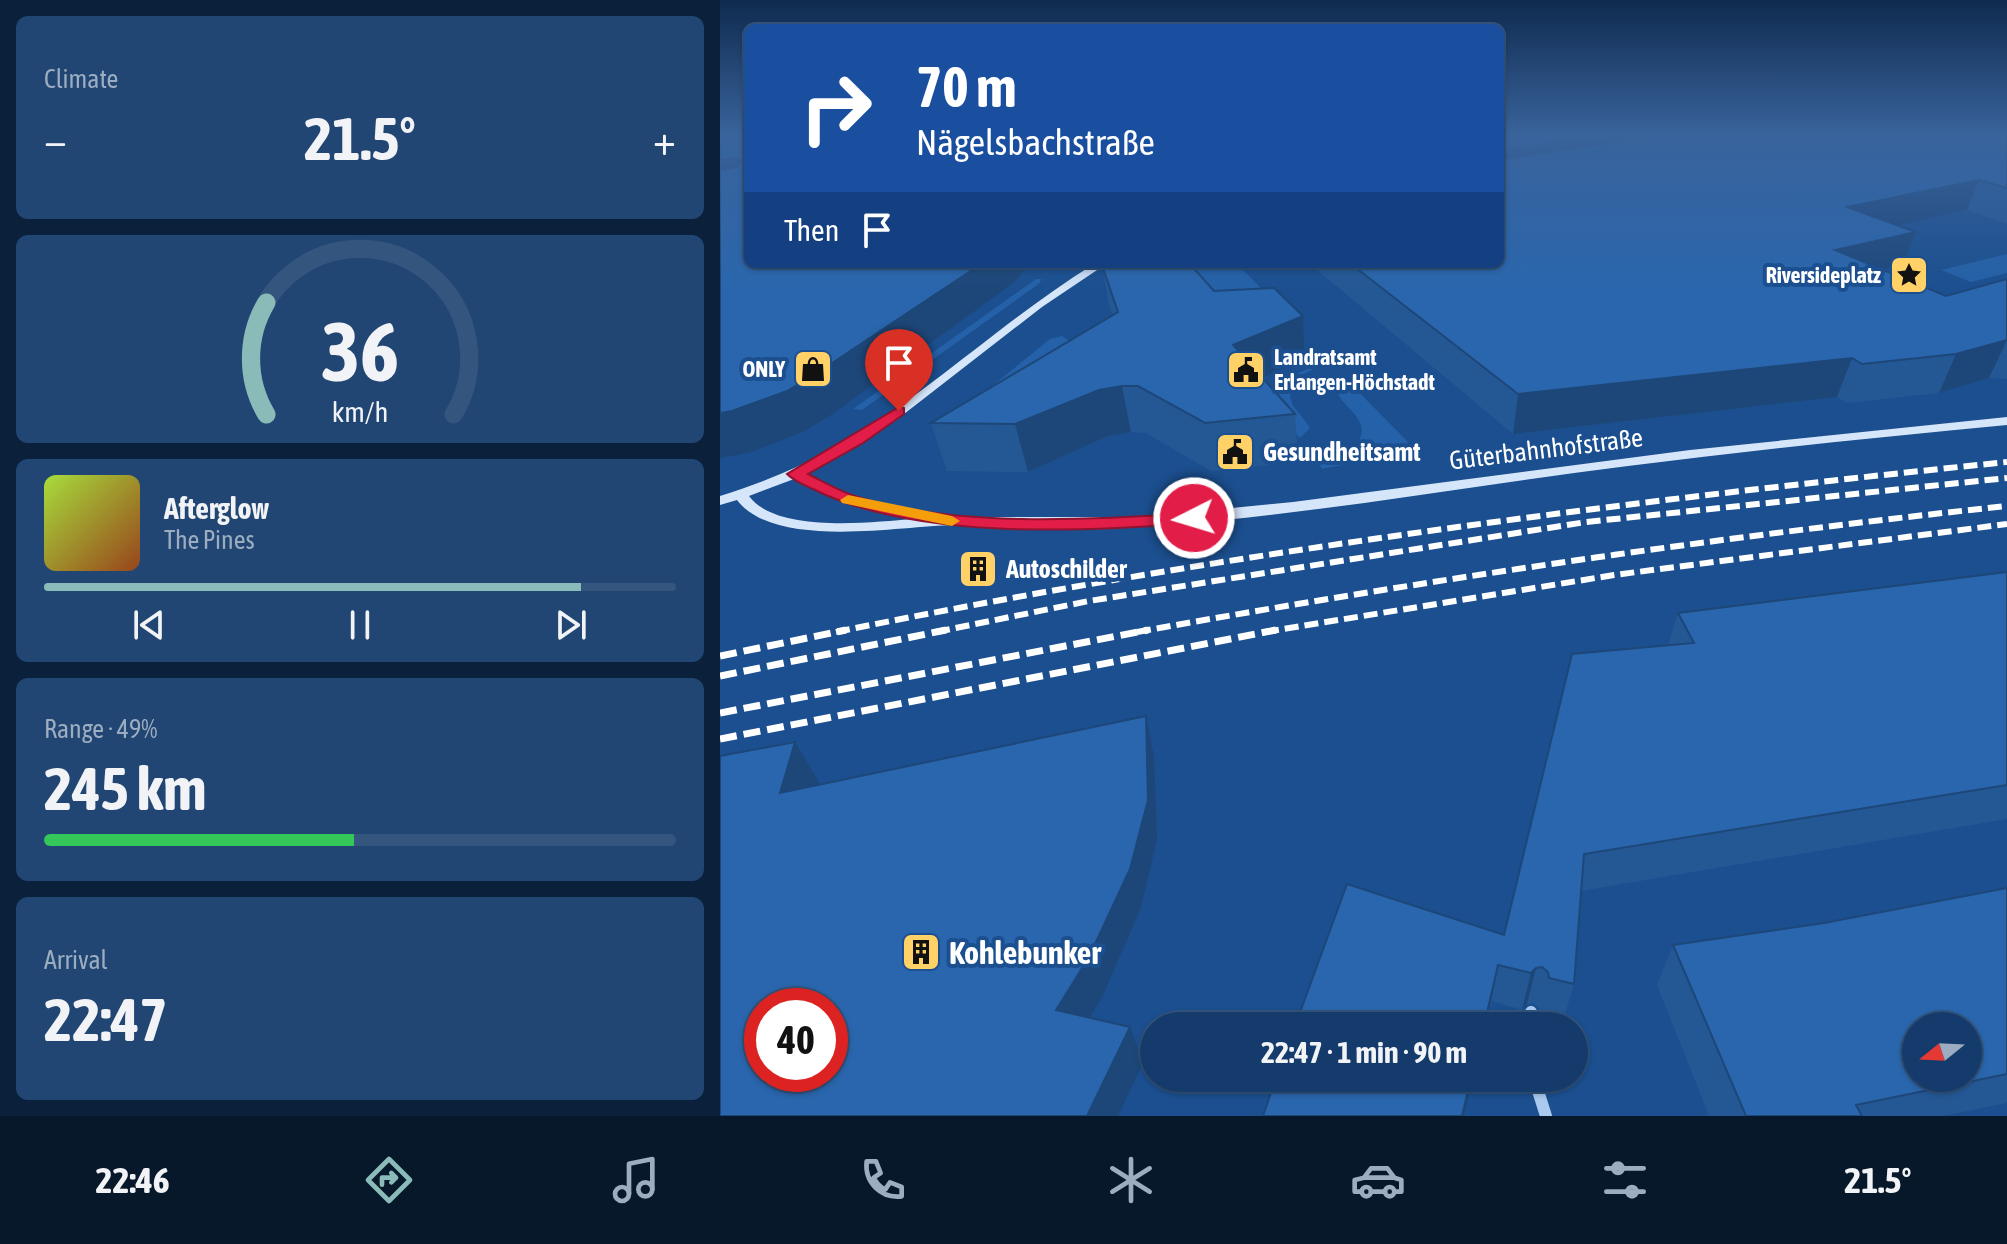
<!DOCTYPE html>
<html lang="en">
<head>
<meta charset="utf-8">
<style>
  :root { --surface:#143b6b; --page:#214673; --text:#f1f3f6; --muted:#9dadc1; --line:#33557e; --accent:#8bbbb9 }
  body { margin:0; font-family:"Asap Condensed",sans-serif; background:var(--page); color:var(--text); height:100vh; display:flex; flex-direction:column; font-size:30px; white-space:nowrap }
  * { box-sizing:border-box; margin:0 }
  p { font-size:26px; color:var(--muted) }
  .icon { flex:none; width:44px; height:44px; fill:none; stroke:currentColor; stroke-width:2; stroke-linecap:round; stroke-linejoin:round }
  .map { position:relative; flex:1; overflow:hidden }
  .sheet { display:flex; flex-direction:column; gap:16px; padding:16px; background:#0b203b; width:720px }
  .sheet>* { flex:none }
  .top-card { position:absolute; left:24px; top:24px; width:760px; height:244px; border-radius:12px; box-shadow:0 2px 6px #0004,0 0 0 2px var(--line); background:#1a4fa0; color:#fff; overflow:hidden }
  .needle { width:52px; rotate:252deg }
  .buttons { position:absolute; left:1182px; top:1012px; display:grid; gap:16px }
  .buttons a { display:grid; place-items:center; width:80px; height:80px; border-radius:50%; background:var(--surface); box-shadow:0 2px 6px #0004,0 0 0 2px var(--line); font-size:40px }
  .speed { position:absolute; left:24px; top:988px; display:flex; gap:16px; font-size:40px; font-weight:700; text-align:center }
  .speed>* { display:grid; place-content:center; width:104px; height:104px; border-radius:50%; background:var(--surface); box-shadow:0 2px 6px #0004,0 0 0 2px var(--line); line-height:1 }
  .speed .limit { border:12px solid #d22; background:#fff; color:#111 }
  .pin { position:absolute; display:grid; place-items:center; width:68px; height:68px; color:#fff; margin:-82px -34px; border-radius:50% 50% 50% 0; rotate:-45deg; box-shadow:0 0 8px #0007 }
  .pin .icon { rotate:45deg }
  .me { position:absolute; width:88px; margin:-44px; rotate:265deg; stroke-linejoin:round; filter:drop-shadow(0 0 6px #0008) }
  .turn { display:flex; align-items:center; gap:28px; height:168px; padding:0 40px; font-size:36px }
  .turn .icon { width:104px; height:104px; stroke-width:2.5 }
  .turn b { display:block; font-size:56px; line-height:68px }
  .then { display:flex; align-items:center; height:76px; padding:0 40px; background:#0003; gap:16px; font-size:30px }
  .big { font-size:60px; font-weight:700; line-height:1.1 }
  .sheet .card { flex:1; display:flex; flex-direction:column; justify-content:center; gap:12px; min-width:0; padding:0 28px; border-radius:12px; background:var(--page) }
  .sheet .dial { align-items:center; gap:0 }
  .dial svg { height:208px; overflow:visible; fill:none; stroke:var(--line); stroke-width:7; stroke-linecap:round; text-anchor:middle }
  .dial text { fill:var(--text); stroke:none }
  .song { display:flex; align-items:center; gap:24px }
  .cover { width:96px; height:96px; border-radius:12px; background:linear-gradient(135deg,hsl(80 70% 55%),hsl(20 70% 35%)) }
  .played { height:8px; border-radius:4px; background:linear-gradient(90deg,var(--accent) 85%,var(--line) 85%) }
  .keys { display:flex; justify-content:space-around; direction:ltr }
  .heat { display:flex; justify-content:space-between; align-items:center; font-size:44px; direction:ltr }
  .charge { height:12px; border-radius:6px; background:linear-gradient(90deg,#34c759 49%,var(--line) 0) }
  .trip { position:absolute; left:420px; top:1012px; width:448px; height:80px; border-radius:40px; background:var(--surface); box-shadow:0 2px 6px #0004,0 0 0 2px var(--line); font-weight:700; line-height:80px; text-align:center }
  .menu { display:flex; height:128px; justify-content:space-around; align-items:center; background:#08182b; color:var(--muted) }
  .menu .icon { width:56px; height:56px }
  .menu .active { color:var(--accent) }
  .menu b { font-size:36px; color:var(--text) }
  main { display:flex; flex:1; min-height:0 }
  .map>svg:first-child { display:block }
  .green { fill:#2461a8 }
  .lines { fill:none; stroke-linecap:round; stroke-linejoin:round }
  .street { stroke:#a9c9ee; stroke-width:12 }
  .secondary { fill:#d6e6fa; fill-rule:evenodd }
  .rail-far1 { stroke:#fff; stroke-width:6; stroke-dasharray:14 6; stroke-linecap:butt }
  .rail { stroke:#fff; stroke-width:7; stroke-dasharray:17 7; stroke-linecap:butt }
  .wall { fill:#245895 }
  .shaded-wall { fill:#1d4779 }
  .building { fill:#2a66ad; stroke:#1d4779; stroke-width:2; fill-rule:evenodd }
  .route { fill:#e11d48; stroke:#92132f; stroke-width:2 }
  .slow { fill:#f59e0b }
  .labels { text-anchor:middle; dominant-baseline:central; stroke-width:8; stroke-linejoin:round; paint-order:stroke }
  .far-poi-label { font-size:22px; font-weight:bold; fill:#fff; stroke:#1b4f8f; text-anchor:end }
  .street-label { font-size:26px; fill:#fff; stroke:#1b4f8f }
  .poi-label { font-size:26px; font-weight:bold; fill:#fff; stroke:#1b4f8f; text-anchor:start }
  .near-poi-label { font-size:32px; font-weight:bold; fill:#fff; stroke:#1b4f8f; text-anchor:start }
</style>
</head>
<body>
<main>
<section class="sheet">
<div class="card"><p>Climate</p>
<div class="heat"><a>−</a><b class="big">21.5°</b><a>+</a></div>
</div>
<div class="card dial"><svg viewBox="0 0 100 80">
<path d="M14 69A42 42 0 1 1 86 69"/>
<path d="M14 69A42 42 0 0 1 14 26" stroke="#8bbbb9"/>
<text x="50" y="56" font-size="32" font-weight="700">36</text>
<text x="50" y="72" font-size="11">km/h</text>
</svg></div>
<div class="card">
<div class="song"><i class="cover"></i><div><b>Afterglow</b><p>The Pines</p></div></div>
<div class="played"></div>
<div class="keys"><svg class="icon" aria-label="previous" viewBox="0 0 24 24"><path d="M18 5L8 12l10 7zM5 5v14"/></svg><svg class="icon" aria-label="pause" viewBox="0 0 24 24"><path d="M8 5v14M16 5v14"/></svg><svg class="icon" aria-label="next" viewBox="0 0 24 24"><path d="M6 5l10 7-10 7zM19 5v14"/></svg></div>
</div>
<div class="card"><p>Range · 49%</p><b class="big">245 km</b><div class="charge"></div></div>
<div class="card"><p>Arrival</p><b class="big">22:47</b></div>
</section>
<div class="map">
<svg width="1287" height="1116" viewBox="0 0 1287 1116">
  <rect width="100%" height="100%" fill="#1b4f8f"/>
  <path class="green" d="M1287,254V273L1251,282L1221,270Z
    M472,264H517L559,306L507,311Z
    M316,279H321L320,283L142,410L133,409Z
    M342,336L357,346L240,412L330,339Z
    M601,363H609C590,370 559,381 574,407C579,414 586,421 590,428L580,438L543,395L549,386Z
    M629,382L686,440L690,445L688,452L602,469L599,464C615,461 650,444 640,423C635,411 622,404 617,392L619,385Z"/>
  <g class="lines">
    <path class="street" d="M809,1026L811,1012
      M814,1078L826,1116"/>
    <path class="secondary" d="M374,264H386L322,307L175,421L128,452L85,474L131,496L217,517H421L573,502L970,450L1287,417V425C1161,437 1034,450 908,466C755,485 602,513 447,525C376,530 305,524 234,525C179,526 55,550 17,500L0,505V496C41,483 81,467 119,446C209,393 285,319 374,264ZM74,479L121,502L193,519C152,522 57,534 29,496Z"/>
    <path class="rail-far1" d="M116,632C503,553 895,502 1287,462
      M216,632L369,601L866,522L1287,478
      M417,632C706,580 995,537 1287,506
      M545,632L894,575L1287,524"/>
    <path class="rail" d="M0,656L126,630
      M0,676L226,630
      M0,713L428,630
      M0,739L556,630"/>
  </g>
  <path class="wall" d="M1287,135V224L1247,210L1177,225L1183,265L1163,270L1226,296L1287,279V379L1269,378L1219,393L1127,403L1117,397L793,434L590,264H780Z
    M382,265L494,291L583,316L585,359L542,378L575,414L578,462L491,471L426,433L411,432L388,436L308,472L227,471L211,423L393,315L389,305Z
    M1287,572V819L861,891L854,984L843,1021L820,1014L819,1008L813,1003L807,1004L802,1010L772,1001L766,1026L784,935L948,645L958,613Z
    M1287,888V1103L1223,1116H989L937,985L953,945L1104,923Z"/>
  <path class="shaded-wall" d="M879,135H981L780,178V155L782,150Z
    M16,158L27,187L0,191V160Z
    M1259,180L1247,210L1116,239L1127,207Z
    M1196,232L1183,265L1104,284L1115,250Z
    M261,264H308L296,281L114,413L85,431L32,452L0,458V413Z
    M583,316L585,359L517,389L513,345Z
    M1287,340L1269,378L1219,393L1236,354Z
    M1132,358L1117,397L793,434L798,394Z
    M402,386L411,432L388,436L308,472L295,424L379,390Z
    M426,716L434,756L437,839L421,908L383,995L353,1047L336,1010Z
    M75,742L99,782L86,833L60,793Z
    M778,965L766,1026H764Z
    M816,968L807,1004L802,1010L811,973Z
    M410,1027L423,1063L398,1116H367Z
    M751,1078H753L744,1116H742Z"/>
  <path class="building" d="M0,135H28V264H261L97,373L67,391L12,411L0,413V170L17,167L21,161L16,158L0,160Z
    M780,135H879L782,150L780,155Z
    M941,135H1287V188L1259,180L1127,207L1196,232L1115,250L1226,296L1287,279V340L1236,354L1142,364L1132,358L798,394L631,264H780V157L783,159Z
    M383,264H470L494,291L554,288L583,316L513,345L575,414L485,423L418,386H402L379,390L295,424L211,423L398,312L382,265Z
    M1287,572V785L864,854L854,984L829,978L828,972L822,967L816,968L811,973L778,965L764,1026H575L627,884L784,935L852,654L974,643L958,613Z
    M426,716L428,800L410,869L369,957L336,1010L410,1027L367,1116H0V756L75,742L60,793ZM42,1006H110V1074H42Z
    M1287,888V1074L1136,1105L1142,1116H1026L953,945L1104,923ZM1196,1026H1248V1078H1196Z
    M556,1078H751L742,1116H543Z"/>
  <linearGradient id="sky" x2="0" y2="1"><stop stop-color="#0f2b4f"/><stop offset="0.46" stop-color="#39639b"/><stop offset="1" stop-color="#39639b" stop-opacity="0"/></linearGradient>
  <rect width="1287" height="291" fill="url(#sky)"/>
  <path class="route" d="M179,407L184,408V414L143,443L88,474C102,481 117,490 132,495C229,528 372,520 474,513L482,518L474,523C362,532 194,540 93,489C84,485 74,481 67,474Z"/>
  <path class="slow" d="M128,495L232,516L240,521L232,526L122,503L120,500Z"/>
  <defs>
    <symbol id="sight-square" viewBox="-11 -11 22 22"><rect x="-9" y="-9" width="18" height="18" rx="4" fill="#ffd166" stroke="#1b4f8f"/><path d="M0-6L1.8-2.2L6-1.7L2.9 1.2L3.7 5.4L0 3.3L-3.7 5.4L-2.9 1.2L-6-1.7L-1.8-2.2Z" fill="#111"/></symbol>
    <symbol id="shop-square" viewBox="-11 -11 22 22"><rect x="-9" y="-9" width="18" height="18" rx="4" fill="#ffd166" stroke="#1b4f8f"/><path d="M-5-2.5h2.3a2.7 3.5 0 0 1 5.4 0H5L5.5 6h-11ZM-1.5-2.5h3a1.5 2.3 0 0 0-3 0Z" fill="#111"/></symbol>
    <symbol id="civic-square" viewBox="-11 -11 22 22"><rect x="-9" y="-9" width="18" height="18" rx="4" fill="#ffd166" stroke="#1b4f8f"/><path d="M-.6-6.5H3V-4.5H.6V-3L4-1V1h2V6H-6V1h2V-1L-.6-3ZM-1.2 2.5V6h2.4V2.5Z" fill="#111"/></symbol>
    <symbol id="building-square" viewBox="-11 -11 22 22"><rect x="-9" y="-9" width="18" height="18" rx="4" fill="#ffd166" stroke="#1b4f8f"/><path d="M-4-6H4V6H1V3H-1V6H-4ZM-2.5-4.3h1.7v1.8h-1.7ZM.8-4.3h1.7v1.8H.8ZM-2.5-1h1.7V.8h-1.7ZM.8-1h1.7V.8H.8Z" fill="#111"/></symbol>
  </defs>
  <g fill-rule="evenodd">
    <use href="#sight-square" x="1167" y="253" width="44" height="44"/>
    <use href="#shop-square" x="71" y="347" width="44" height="44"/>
    <use href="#civic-square" x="504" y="348" width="44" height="44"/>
    <use href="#civic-square" x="493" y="430" width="44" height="44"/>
    <use href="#building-square" x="236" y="547" width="44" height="44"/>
    <use href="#building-square" x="179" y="930" width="44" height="44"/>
  </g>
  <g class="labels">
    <g class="far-poi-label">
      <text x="1161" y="275">Riversideplatz</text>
      <text x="554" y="357" text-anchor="start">Landratsamt<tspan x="554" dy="25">Erlangen-Höchstadt</tspan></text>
      <text x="65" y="369">ONLY</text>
    </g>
    <g class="street-label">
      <text transform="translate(826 449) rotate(-7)">Güterbahnhofstraße</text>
    </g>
    <g class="poi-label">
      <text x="543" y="452">Gesundheitsamt</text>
      <text x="286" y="569">Autoschilder</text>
    </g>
    <g class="near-poi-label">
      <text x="229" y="952">Kohlebunker</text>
    </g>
  </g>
</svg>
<div class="buttons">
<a><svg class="needle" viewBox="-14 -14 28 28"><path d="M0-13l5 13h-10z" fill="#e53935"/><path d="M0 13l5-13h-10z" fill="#9dadc1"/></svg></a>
</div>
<div class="speed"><div class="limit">40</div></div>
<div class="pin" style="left:179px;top:411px;background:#d93025"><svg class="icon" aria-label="arrive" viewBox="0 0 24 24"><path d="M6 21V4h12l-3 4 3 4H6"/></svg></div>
<svg class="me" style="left:474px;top:518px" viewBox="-20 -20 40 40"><circle r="17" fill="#e11d48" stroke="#fff" stroke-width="3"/><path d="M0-11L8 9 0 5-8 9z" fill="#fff"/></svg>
<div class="trip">22:47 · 1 min · 90 m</div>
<div class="top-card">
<div class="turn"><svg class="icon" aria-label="right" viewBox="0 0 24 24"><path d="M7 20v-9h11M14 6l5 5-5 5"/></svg><div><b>70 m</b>Nägelsbachstraße</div></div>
<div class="then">Then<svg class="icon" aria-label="arrive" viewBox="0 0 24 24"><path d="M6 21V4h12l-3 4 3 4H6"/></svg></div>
</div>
</div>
</main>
<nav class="menu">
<b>22:46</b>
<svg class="icon active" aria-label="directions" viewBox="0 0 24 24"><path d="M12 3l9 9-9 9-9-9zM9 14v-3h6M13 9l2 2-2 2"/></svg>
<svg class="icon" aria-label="music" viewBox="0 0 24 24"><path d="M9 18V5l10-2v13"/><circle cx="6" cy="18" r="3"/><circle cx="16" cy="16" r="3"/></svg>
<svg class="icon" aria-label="phone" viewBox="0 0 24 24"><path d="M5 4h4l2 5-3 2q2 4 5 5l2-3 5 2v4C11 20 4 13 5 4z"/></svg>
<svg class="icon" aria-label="climate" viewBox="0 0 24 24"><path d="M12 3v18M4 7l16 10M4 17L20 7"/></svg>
<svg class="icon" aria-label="car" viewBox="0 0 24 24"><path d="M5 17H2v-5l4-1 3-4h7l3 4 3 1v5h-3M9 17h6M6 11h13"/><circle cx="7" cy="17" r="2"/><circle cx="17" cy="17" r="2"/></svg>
<svg class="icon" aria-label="filters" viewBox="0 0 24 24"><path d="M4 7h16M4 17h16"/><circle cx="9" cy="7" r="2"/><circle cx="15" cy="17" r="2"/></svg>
<b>21.5°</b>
</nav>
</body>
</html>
